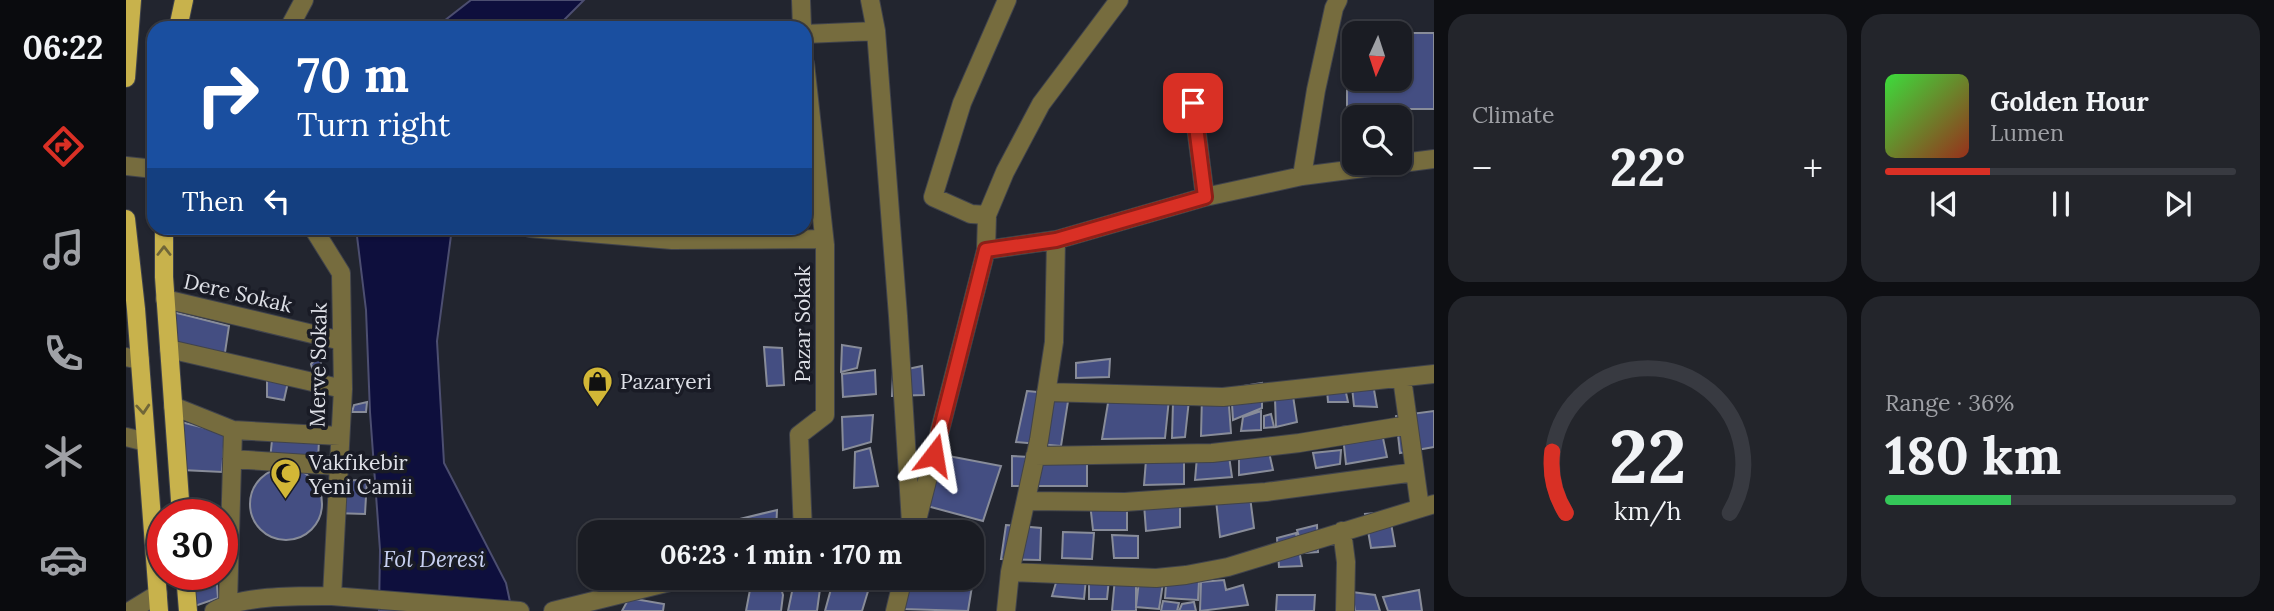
<!DOCTYPE html>
<html lang="en">
<head>
<meta charset="utf-8">
<style>
  :root { --surface:#1a1c23; --page:#23252b; --text:#f1f3f6; --muted:#9fa1a6; --line:#383a41; --accent:#d93025 }
  body { margin:0; font-family:Lora,serif; background:var(--page); color:var(--text); height:100vh; display:flex; flex-direction:column; font-size:26px; white-space:nowrap }
  * { box-sizing:border-box; margin:0 }
  p { font-size:23px; color:var(--muted) }
  .icon { flex:none; width:38px; height:38px; fill:none; stroke:currentColor; stroke-width:2; stroke-linecap:round; stroke-linejoin:round }
  .map { position:relative; flex:1; overflow:hidden }
  .side { display:flex; flex-direction:column; gap:14px; padding:14px; background:#0e0f13; width:840px }
  .side>* { flex:none }
  .top-card { position:absolute; left:21px; top:21px; width:665px; height:214px; border-radius:21px; box-shadow:0 2px 5px #0004,0 0 0 2px var(--line); background:#1a4fa0; color:#fff; overflow:hidden }
  .needle { width:46px; rotate:183deg }
  .controls { position:absolute; left:1216px; top:21px; display:grid; gap:14px }
  .controls a { display:grid; place-items:center; width:70px; height:70px; border-radius:14px; background:var(--surface); box-shadow:0 2px 5px #0004,0 0 0 2px var(--line); font-size:35px }
  .speed { position:absolute; left:21px; top:499px; display:flex; gap:14px; font-size:35px; font-weight:700; text-align:center }
  .speed>* { display:grid; place-content:center; width:91px; height:91px; border-radius:50%; background:var(--surface); box-shadow:0 2px 5px #0004,0 0 0 2px var(--line); line-height:1 }
  .speed .limit { border:10px solid #d22; background:#fff; color:#111 }
  .pin { position:absolute; display:grid; place-items:center; width:60px; height:60px; color:#fff; margin:-30px; border-radius:14px; box-shadow:0 4px 10px #0006 }
  .me { position:absolute; width:77px; margin:-38px; rotate:14deg; stroke-linejoin:round; filter:drop-shadow(0 0 5px #0008) }
  .turn { display:flex; align-items:center; gap:24px; height:147px; padding:0 35px; font-size:32px }
  .turn .icon { width:91px; height:91px; stroke-width:2.5 }
  .turn b { display:block; font-size:49px; line-height:60px }
  .then { display:flex; align-items:center; height:66px; padding:0 35px; background:#0003; gap:14px; font-size:26px }
  .big { font-size:52px; font-weight:700; line-height:1.1 }
  .side .card { flex:1; display:flex; flex-direction:column; justify-content:center; gap:10px; min-width:0; padding:0 24px; border-radius:21px; background:var(--page) }
  .side .dial { align-items:center; gap:0 }
  .dial svg { height:182px; overflow:visible; fill:none; stroke:var(--line); stroke-width:7; stroke-linecap:round; text-anchor:middle }
  .dial text { fill:var(--text); stroke:none }
  .song { display:flex; align-items:center; gap:21px }
  .cover { width:84px; height:84px; border-radius:10px; background:linear-gradient(135deg,hsl(120 70% 55%),hsl(10 70% 35%)) }
  .played { height:7px; border-radius:4px; background:linear-gradient(90deg,var(--accent) 30%,var(--line) 30%) }
  .keys { display:flex; justify-content:space-around; direction:ltr }
  .heat { display:flex; justify-content:space-between; align-items:center; font-size:38px; direction:ltr }
  .charge { height:10px; border-radius:5px; background:linear-gradient(90deg,#34c759 36%,var(--line) 0) }
  .side .tiles { flex:1; display:grid; gap:14px; grid-template-columns:repeat(2,1fr) }
  .trip { position:absolute; left:452px; top:520px; width:406px; height:70px; border-radius:21px; background:var(--surface); box-shadow:0 2px 5px #0004,0 0 0 2px var(--line); font-weight:700; line-height:70px; text-align:center }
  main { display:flex; flex:1; min-height:0 }
  .dock { display:flex; flex-direction:column; width:126px; justify-content:space-around; align-items:center; background:#0a0b0e; color:var(--muted) }
  .dock .icon { width:49px; height:49px }
  .dock .selected { color:var(--accent) }
  .dock b { font-size:32px; color:var(--text) }
  .map>svg:first-child { display:block }
  .water { fill:#0e0f3d; stroke:#4c4e70; stroke-width:2 }
  .building { fill:#444e82; stroke:#888c99; stroke-width:2; fill-rule:evenodd }
  .lines { fill:none; stroke-linecap:round; stroke-linejoin:round }
  .minor-casing { stroke:#40434c; stroke-width:20 }
  .major-casing { stroke:#40434c; stroke-width:20 }
  .minor { stroke:#766c3e; stroke-width:18 }
  .major { stroke:#c8b24c; stroke-width:18 }
  .oneway { stroke:#706638 }
  .route-casing { stroke:#8d1f18; stroke-width:18 }
  .route { stroke:#d93025; stroke-width:12 }
  .labels { text-anchor:middle; dominant-baseline:central; stroke-width:7; stroke-linejoin:round; paint-order:stroke }
  .street-label { font-size:21px; fill:#dee0e7; stroke:#191b25 }
  .poi-label { font-size:21px; fill:#dee0e7; stroke:#191b25; text-anchor:start }
  .water-label { font-size:23px; font-style:italic; fill:#c8d0f1; stroke:#191b25 }
</style>
</head>
<body>
<main>
<nav class="dock">
<b>06:22</b>
<svg class="icon selected" aria-label="directions" viewBox="0 0 24 24"><path d="M12 3l9 9-9 9-9-9zM9 14v-3h6M13 9l2 2-2 2"/></svg>
<svg class="icon" aria-label="music" viewBox="0 0 24 24"><path d="M9 18V5l10-2v13"/><circle cx="6" cy="18" r="3"/><circle cx="16" cy="16" r="3"/></svg>
<svg class="icon" aria-label="phone" viewBox="0 0 24 24"><path d="M5 4h4l2 5-3 2q2 4 5 5l2-3 5 2v4C11 20 4 13 5 4z"/></svg>
<svg class="icon" aria-label="climate" viewBox="0 0 24 24"><path d="M12 3v18M4 7l16 10M4 17L20 7"/></svg>
<svg class="icon" aria-label="car" viewBox="0 0 24 24"><path d="M5 17H2v-5l4-1 3-4h7l3 4 3 1v5h-3M9 17h6M6 11h13"/><circle cx="7" cy="17" r="2"/><circle cx="17" cy="17" r="2"/></svg>
</nav>
<div class="map">
<svg width="1308" height="611" viewBox="0 0 1308 611">
  <rect width="100%" height="100%" fill="#22252f"/>
  <path class="water" d="M345,0H458L430,28H309Z
    M230,228H326L311,341L318,463L380,583L386,611H253L254,550L244,412L240,310Z"/>
  <path class="building" d="M1221,33H1308V109H1221ZM1228,33H1274V79H1228Z
    M43,311L103,326L98,359L45,346Z
    M716,345L735,348L731,368L715,372Z
    M638,347L656,348L658,385L641,386Z
    M195,354V379H189L185,364Z
    M984,359L983,377L950,378V363Z
    M796,366L798,395L766,396L767,372Z
    M749,370L750,394L717,397L716,374Z
    M141,380L162,382L158,400L141,397Z
    M1136,383V408L1107,420L1105,388Z
    M1247,384L1251,407L1228,406L1226,387Z
    M1219,388L1222,402H1202L1201,390Z
    M901,391L943,395L935,446L890,442Z
    M1102,392L1105,433L1075,436L1076,395Z
    M1167,396L1171,422L1150,427L1149,399Z
    M983,397L1043,399L1039,438L976,439Z
    M1063,400L1059,437L1046,438L1047,402Z
    M241,402L240,412H226L228,405Z
    M1135,411V430L1115,431L1117,417Z
    M1308,411V447L1274,453L1270,416Z
    M1145,414L1148,427L1138,428V416Z
    M747,415L745,442L717,450L716,417Z
    M51,421L99,433L96,472L56,470Z
    M1254,424L1261,457L1220,464L1216,427Z
    M146,440H193L192,461L144,460Z
    M744,448L752,486L728,488L729,452Z
    M1215,450L1214,464L1190,468L1187,453Z
    M1143,452L1147,470L1113,475V458Z
    M812,454L875,466L857,521L801,506Z
    M886,456L961,460V486H886Z
    M1103,456L1106,477L1069,480L1071,457Z
    M1058,457V484L1018,485L1020,460Z
    M124 504a36 36 0 1 1 72 0a36 36 0 1 1-72 0Z
    M241,479L239,514L207,513L208,482Z
    M1123,489L1128,528L1094,537L1089,491Z
    M1054,500V527L1020,531L1018,504Z
    M964,503L1001,504V530H967Z
    M651,510L650,532H590L589,525Z
    M1263,512L1269,546L1245,548L1239,514Z
    M583,521L586,532H547Z
    M880,525L915,528L914,560L875,559Z
    M1191,525L1192,552L1178,553L1171,530Z
    M937,532L968,533L966,559L936,558Z
    M1170,533L1176,566L1153,567L1151,538Z
    M986,535L1012,536V558H988Z
    M90,574L92,598L69,606L66,575Z
    M845,574H848L842,611L777,609L781,578H845Z
    M932,576L960,579L958,599L926,596Z
    M466,578H491L471,587Z
    M631,578H652L657,595L655,611H620L626,579Z
    M677,578H695L694,586L677,584Z
    M708,578H746L736,611H699Z
    M989,578L1010,580V611H986Z
    M963,579H983L981,599H963Z
    M1098,580L1100,590L1117,585L1122,605L1074,611L1075,582Z
    M1013,581L1037,583L1033,609L1010,607Z
    M1073,581L1072,600L1039,598L1040,584Z
    M668,582L694,589L691,611H662Z
    M1293,590L1296,611H1262L1257,597Z
    M1226,592L1249,595L1254,611H1229Z
    M1151,595H1189L1188,611H1150Z
    M503,598L538,604L537,611H496Z
    M1037,601L1053,603L1051,611H1035Z
    M1068,602L1070,611H1053L1056,604Z"/>
  <g class="lines">
    <defs>
      <path id="minor" d="M675,0L676,28
        M744,0L750,31L772,316L785,523
        M163,28L178,0
        M679,34L750,31
        M1067,103L1079,197
        M0,166L28,169
        M1176,176L1190,90L1208,8L1212,0
        M861,215L845,214L807,197L836,103L881,0
        M187,228L215,273L217,389L206,596
        M404,228L546,240L698,239
        M860,250L930,240L1079,197L1176,176L1308,159
        M39,299L216,341
        M43,349L217,389
        M0,357L14,360
        M1276,378L1294,508
        M920,392L1097,397L1308,374
        M47,406L107,430L214,436
        M0,437L20,442
        M909,456L1086,453L1173,443L1282,425
        M106,459L213,466
        M900,501L999,502L1140,492L1289,472
        M1216,531L1220,562L1219,611
        M677,532L673,435L699,415V245L679,63
        M788,532L860,250L861,215L879,172L915,104L993,0
        M884,572L1030,578L1060,575L1102,567L1308,504
        M102,603L107,430
        M4,611L32,594
        M88,611C116,595 173,596 206,596L394,611
        M427,611L560,578
        M769,611L777,578
        M880,611L884,572L913,440L928,342L930,240"/>
      <path id="major" d="M52,28L58,0
        M0,78L6,0
        M0,219L10,309L33,611
        M38,228V277L55,514
        M59,574L62,611"/>
    </defs>
    <use href="#minor" class="minor-casing"/>
    <use href="#major" class="major-casing"/>
    <use href="#minor" class="minor"/>
    <use href="#major" class="major"/>
  </g>
  <defs><path id="oneway-chevron" d="M-2-3.5L2.5 0L-2 3.5" fill="none" stroke-width="1.6" stroke-linecap="round" stroke-linejoin="round" transform="scale(1.75)"/></defs>
  <g class="oneway">
    <use href="#oneway-chevron" transform="translate(38 251) rotate(-90)"/>
    <use href="#oneway-chevron" transform="translate(17 409) rotate(86)"/>
  </g>
  <g class="lines">
    <defs>
      <path id="route" d="M808,455L860,250L930,240L1079,197L1067,103"/>
    </defs>
    <use href="#route" class="route-casing"/>
    <use href="#route" class="route"/>
  </g>
  <defs>
    <symbol id="shop-pin" viewBox="-11 -11 22 30"><path d="M0 17L-7.5 6A9.5 9.5 0 1 1 7.5 6Z" fill="#d2b736" stroke="#191b25"/><path d="M-5-2.5h2.3a2.7 3.5 0 0 1 5.4 0H5L5.5 6h-11ZM-1.5-2.5h3a1.5 2.3 0 0 0-3 0Z" fill="#111"/></symbol>
    <symbol id="mosque-pin" viewBox="-11 -11 22 30"><path d="M0 17L-7.5 6A9.5 9.5 0 1 1 7.5 6Z" fill="#d2b736" stroke="#191b25"/><path d="M3.5-4.9A6 6 0 1 0 3.5 4.9A5 5 0 1 1 3.5-4.9Z" fill="#111"/></symbol>
  </defs>
  <g fill-rule="evenodd">
    <use href="#shop-pin" x="454" y="364" width="35" height="47"/>
    <use href="#mosque-pin" x="142" y="456" width="35" height="47"/>
  </g>
  <g class="labels">
    <g class="street-label">
      <text transform="translate(112 293) rotate(13)">Dere Sokak</text>
      <text transform="translate(676 324) rotate(-90)">Pazar Sokak</text>
      <text transform="translate(192 365) rotate(-89)">Merve Sokak</text>
    </g>
    <g class="poi-label">
      <text x="494" y="381">Pazaryeri</text>
      <text x="183" y="462">Vakfıkebir<tspan x="183" dy="24">Yeni Camii</tspan></text>
    </g>
    <g class="water-label">
      <text x="308" y="558">Fol Deresi</text>
    </g>
  </g>
</svg>
<div class="controls">
<a><svg class="needle" viewBox="-14 -14 28 28"><path d="M0-13l5 13h-10z" fill="#e53935"/><path d="M0 13l5-13h-10z" fill="#9fa1a6"/></svg></a>
<a><svg class="icon" aria-label="search" viewBox="0 0 24 24"><circle cx="10" cy="10" r="6"/><path d="M15 15l6 6"/></svg></a>
</div>
<div class="speed"><div class="limit">30</div></div>
<div class="pin" style="left:1067px;top:103px;background:#d93025"><svg class="icon" aria-label="arrive" viewBox="0 0 24 24"><path d="M6 21V4h12l-3 4 3 4H6"/></svg></div>
<svg class="me" style="left:808px;top:455px" viewBox="-20 -20 40 40"><path d="M0-17L14 15 0 8-14 15z" fill="#d93025" stroke="#fff" stroke-width="4"/></svg>
<div class="trip">06:23 · 1 min · 170 m</div>
<div class="top-card">
<div class="turn"><svg class="icon" aria-label="right" viewBox="0 0 24 24"><path d="M7 20v-9h11M14 6l5 5-5 5"/></svg><div><b>70 m</b>Turn right</div></div>
<div class="then">Then<svg class="icon" aria-label="left" viewBox="0 0 24 24"><path d="M17 20v-9H6M10 6l-5 5 5 5"/></svg></div>
</div>
</div>
<section class="side">
<div class="tiles">
<div class="card"><p>Climate</p>
<div class="heat"><a>−</a><b class="big">22°</b><a>+</a></div>
</div>
<div class="card">
<div class="song"><i class="cover"></i><div><b>Golden Hour</b><p>Lumen</p></div></div>
<div class="played"></div>
<div class="keys"><svg class="icon" aria-label="previous" viewBox="0 0 24 24"><path d="M18 5L8 12l10 7zM5 5v14"/></svg><svg class="icon" aria-label="pause" viewBox="0 0 24 24"><path d="M8 5v14M16 5v14"/></svg><svg class="icon" aria-label="next" viewBox="0 0 24 24"><path d="M6 5l10 7-10 7zM19 5v14"/></svg></div>
</div>
<div class="card dial"><svg viewBox="0 0 100 80">
<path d="M14 69A42 42 0 1 1 86 69"/>
<path d="M14 69A42 42 0 0 1 8 42" stroke="#d93025"/>
<text x="50" y="56" font-size="32" font-weight="700">22</text>
<text x="50" y="72" font-size="11">km/h</text>
</svg></div>
<div class="card"><p>Range · 36%</p><b class="big">180 km</b><div class="charge"></div></div>
</div>
</section>
</main>
</body>
</html>
